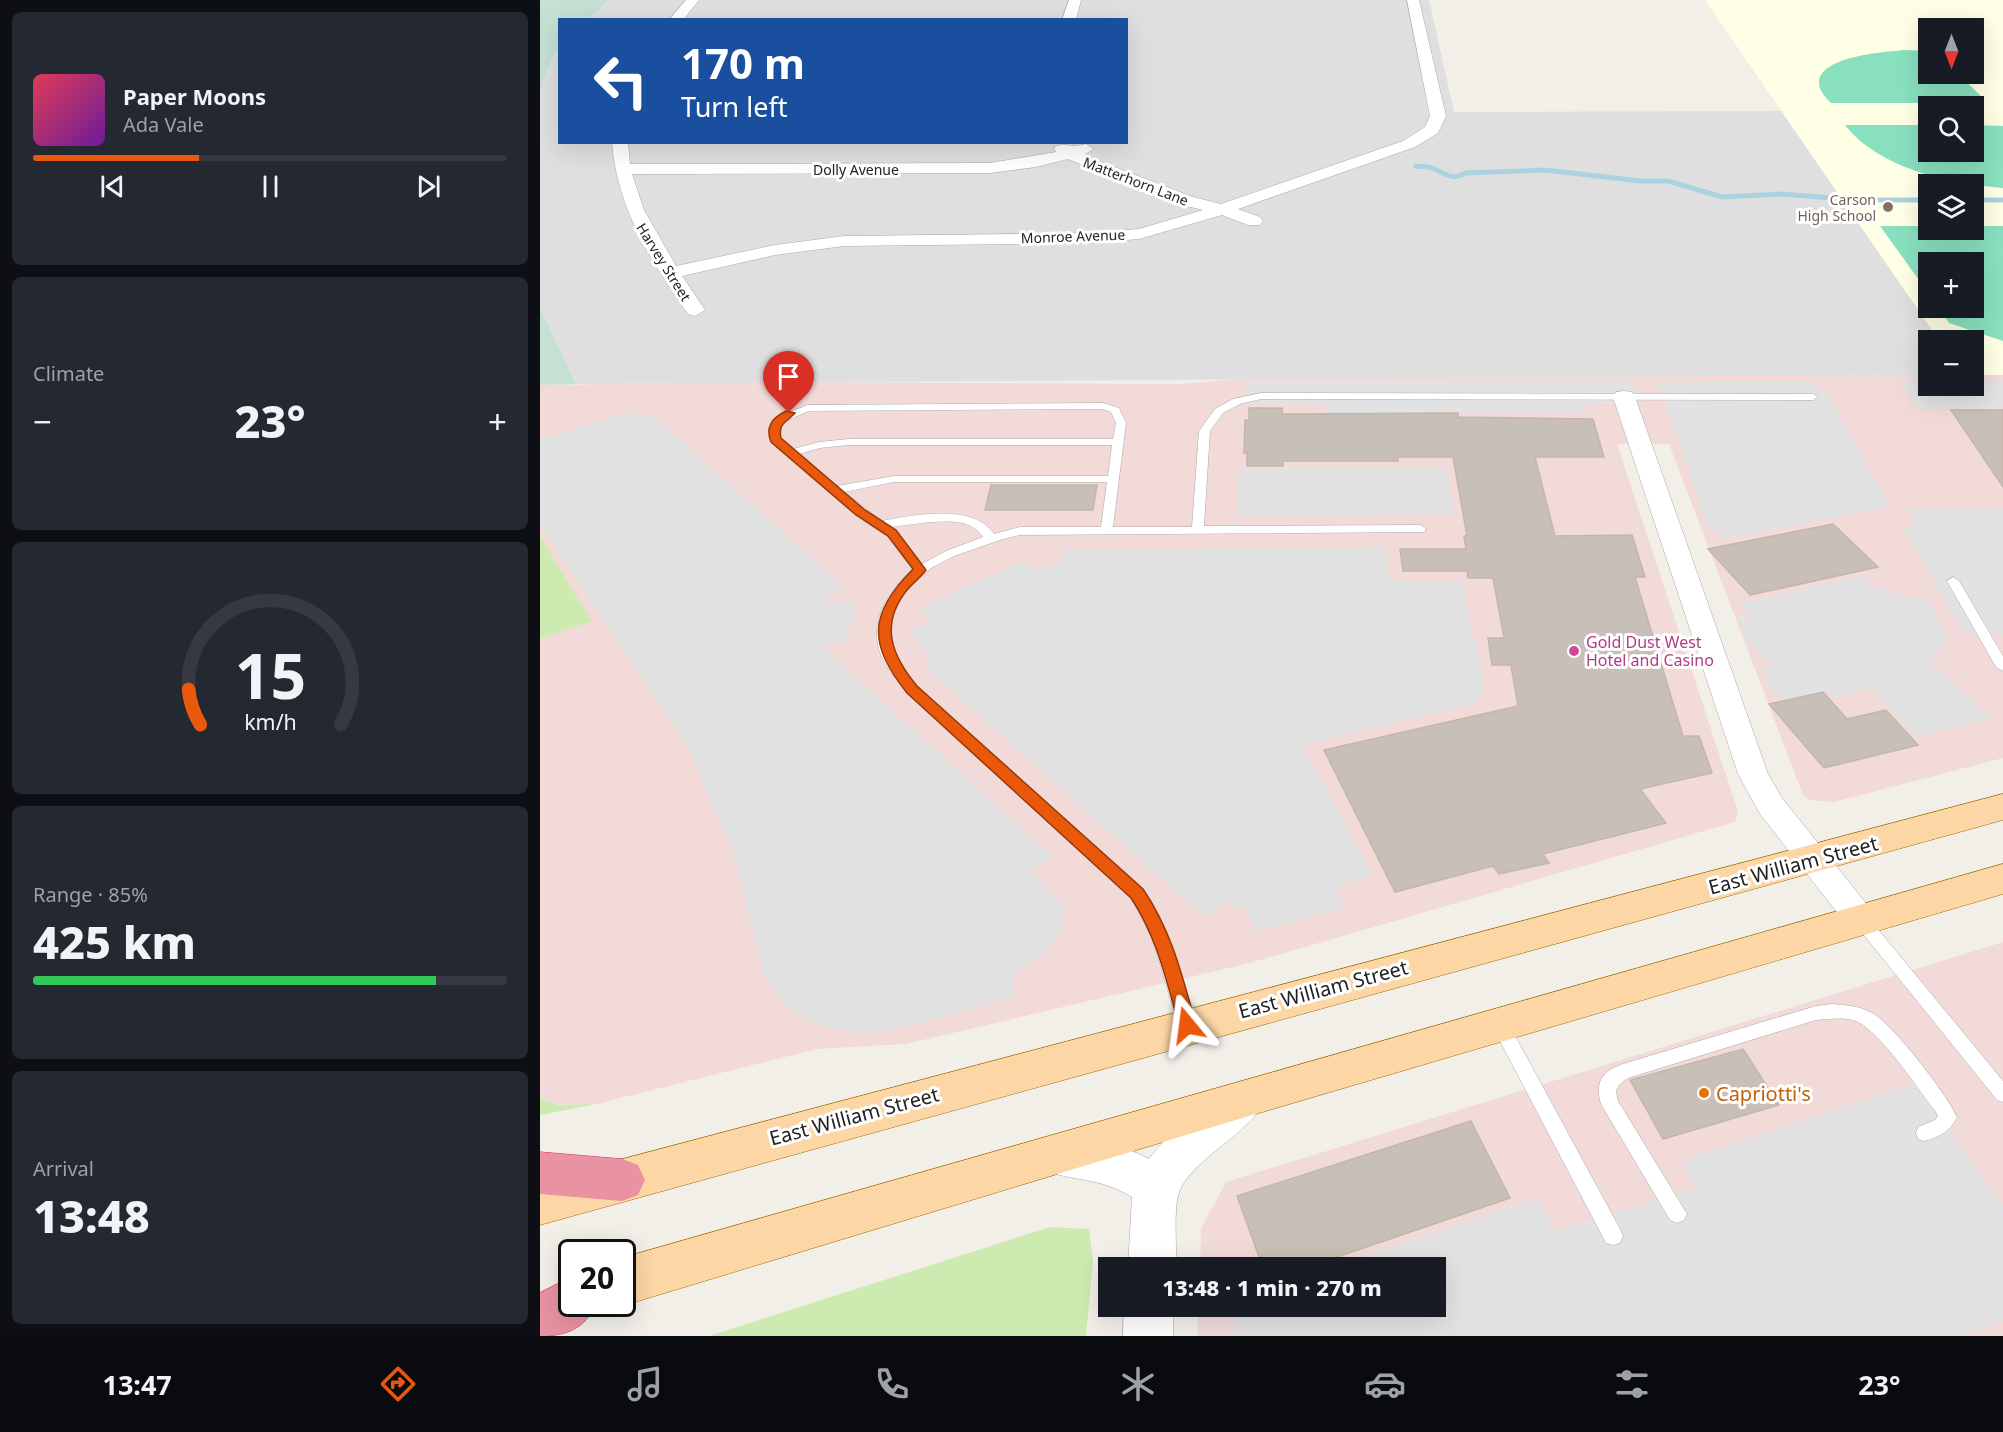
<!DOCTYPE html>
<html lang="en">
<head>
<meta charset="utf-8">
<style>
  :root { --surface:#171b24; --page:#242831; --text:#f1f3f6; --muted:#9ea1a6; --line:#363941; --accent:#ea580c }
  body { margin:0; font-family:"Noto Sans",sans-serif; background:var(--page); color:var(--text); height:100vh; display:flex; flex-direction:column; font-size:22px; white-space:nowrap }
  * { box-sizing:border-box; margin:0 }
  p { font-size:20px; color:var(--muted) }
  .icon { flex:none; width:33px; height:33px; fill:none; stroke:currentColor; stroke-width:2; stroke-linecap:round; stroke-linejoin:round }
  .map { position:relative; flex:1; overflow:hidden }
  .drawer { display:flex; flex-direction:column; gap:12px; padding:12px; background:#0d0f14; width:540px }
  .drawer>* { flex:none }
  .banner { position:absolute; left:18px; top:18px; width:570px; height:126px; border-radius:0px; box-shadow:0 6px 24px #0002; background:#1a4fa0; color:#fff; overflow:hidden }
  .needle { width:39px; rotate:180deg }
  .fabs { position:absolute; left:1378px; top:18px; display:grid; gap:12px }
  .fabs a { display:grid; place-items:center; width:66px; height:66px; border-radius:0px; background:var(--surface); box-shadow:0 6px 24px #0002; font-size:30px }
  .speed { position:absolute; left:18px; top:1239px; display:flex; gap:12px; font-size:30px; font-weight:700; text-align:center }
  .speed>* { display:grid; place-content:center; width:78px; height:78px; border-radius:50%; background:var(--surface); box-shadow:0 6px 24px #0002; line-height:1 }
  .speed .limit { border:3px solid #111; border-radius:9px; background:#fff; color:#111 }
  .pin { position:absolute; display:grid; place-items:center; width:51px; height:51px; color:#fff; margin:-62px -26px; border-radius:50% 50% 50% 0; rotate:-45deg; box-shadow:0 0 6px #0007 }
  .pin .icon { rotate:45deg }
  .me { position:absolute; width:66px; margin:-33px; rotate:344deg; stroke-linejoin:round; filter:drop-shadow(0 0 4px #0008) }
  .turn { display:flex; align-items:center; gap:21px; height:126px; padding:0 24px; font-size:27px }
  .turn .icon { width:78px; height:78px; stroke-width:2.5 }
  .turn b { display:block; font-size:42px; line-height:51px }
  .big { font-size:45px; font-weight:800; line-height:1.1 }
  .drawer .widget { flex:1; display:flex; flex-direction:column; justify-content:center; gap:9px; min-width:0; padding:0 21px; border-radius:9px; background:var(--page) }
  .drawer .dial { align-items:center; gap:0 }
  .dial svg { height:156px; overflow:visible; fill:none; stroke:var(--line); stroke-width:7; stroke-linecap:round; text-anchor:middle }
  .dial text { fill:var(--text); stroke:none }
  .song { display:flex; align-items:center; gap:18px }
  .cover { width:72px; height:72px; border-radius:9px; background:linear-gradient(135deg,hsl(350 70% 55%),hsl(280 70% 35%)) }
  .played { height:6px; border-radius:3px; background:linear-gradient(90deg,var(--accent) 35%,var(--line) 35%) }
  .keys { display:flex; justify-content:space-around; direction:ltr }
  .heat { display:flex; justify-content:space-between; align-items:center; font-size:33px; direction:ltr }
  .charge { height:9px; border-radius:4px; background:linear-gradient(90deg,#34c759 85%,var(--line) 0) }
  .trip { position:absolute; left:558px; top:1257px; width:348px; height:60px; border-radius:0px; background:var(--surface); box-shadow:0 6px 24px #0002; font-weight:800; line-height:60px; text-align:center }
  .menu { display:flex; height:96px; justify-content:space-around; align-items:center; background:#090b0e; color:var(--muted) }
  .menu .icon { width:42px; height:42px }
  .menu .active { color:var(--accent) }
  .menu b { font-size:27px; color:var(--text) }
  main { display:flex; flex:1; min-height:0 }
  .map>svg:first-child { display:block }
  .residential { fill:#e0dfdf }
  .commercial { fill:#f2dad9 }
  .education { fill:#ffffe5; fill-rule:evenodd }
  .grass { fill:#cdebb0 }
  .wetland { fill:#c6e0d4 }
  .pitch { fill:#88e0be }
  .parking { fill:#e2e2e2 }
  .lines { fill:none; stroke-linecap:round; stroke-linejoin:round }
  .stream { stroke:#aad3df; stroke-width:5 }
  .building { fill:#c7bfb8; stroke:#c4b6ab; stroke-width:1.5 }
  .service-casing { stroke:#a9a9a9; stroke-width:1 }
  .minor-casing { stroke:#a9a9a9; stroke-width:1 }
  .tertiary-casing { stroke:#a9a9a9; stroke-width:1 }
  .primary-casing { stroke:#a06b00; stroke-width:1 }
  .motorway-casing { stroke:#dc2a67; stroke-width:1 }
  .service { fill:#fff; fill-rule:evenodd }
  .minor { fill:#fff; fill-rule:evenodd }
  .tertiary { fill:#fff; fill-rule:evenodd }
  .primary { fill:#fcd6a4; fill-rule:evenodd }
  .motorway { fill:#e892a2; fill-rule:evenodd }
  .route { fill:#ea580c; stroke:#983908; stroke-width:1.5 }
  .education-dot { fill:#8d6e63; stroke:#fff; stroke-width:2 }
  .hotel-dot { fill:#d1479c; stroke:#fff; stroke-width:2 }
  .food-dot { fill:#e8710a; stroke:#fff; stroke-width:2 }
  .labels { text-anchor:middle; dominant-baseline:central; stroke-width:6; stroke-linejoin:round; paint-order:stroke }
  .far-street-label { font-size:14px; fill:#222; stroke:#fff }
  .far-education-label { font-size:14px; fill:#785e54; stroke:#fff; text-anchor:end }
  .hotel-label { font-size:16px; fill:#b23c85; stroke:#fff; text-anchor:start }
  .near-street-label { font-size:20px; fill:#222; stroke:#fff }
  .near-food-label { font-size:20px; fill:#c56008; stroke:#fff; text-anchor:start }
</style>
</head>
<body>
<main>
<section class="drawer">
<div class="widget">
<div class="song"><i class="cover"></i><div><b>Paper Moons</b><p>Ada Vale</p></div></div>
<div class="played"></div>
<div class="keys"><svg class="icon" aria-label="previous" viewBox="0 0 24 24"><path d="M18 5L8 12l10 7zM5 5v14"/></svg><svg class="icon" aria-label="pause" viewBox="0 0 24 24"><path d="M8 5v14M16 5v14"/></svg><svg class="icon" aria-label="next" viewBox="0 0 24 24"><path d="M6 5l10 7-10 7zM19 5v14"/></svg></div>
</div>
<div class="widget"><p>Climate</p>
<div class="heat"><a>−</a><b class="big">23°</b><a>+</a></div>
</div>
<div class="widget dial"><svg viewBox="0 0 100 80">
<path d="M14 69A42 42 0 1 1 86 69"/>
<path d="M14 69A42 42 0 0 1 8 51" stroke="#ea580c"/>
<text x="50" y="56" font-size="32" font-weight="700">15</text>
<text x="50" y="72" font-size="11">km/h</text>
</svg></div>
<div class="widget"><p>Range · 85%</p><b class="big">425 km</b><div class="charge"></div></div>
<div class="widget"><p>Arrival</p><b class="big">13:48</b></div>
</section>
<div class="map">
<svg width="1463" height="1336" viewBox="0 0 1463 1336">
  <rect width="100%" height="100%" fill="#f2efe9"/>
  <path class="residential" d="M69,0H889L914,112L1241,111L1399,340H1389V375L36,384L0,308V90L14,54L19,48L20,142H586V20L49,19Z"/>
  <path class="commercial" d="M1463,374V758L1294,802L1270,800L1263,795L1129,444H1077L1198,811L1195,822L710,963L366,1044L277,1049L56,1104L18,1105L0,1099V639L51,620L0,536V385L235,382L641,384L702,379L1389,375V386H1434V375Z
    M1463,942V1336H657L658,1307L896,1306V1268L660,1267L661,1229L686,1182Z"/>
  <path class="education" d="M1165,0H1463V375H1434V340H1399ZM1389,28H1434V74H1389ZM1389,106H1434V152H1389ZM1389,184H1434V230H1389ZM1389,262H1434V308H1389Z"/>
  <path class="grass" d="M0,536L52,621L0,639Z
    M0,1099L18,1105L56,1104L0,1115Z
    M510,1227L549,1229L553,1262L546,1336H169Z"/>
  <path class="wetland" d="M0,0H69L49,19L20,20L19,48L14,54L0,90Z
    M0,308L36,384L0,385Z"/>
  <path class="pitch" d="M1364,50L1389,51V74H1418L1444,99L1438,103H1291C1286,98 1279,91 1279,83C1279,56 1345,52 1364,50Z
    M1305,125H1389V152H1434V125L1463,126V188C1411,184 1339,169 1305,125Z
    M1340,226H1389V230H1434V226H1463V341L1409,323L1399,308H1434V262H1389V294Z"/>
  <path class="parking" d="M1118,381H1272L1276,390H1285L1350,507L1183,540L1175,530H1169Z
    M1359,381H1389V386H1434V381H1463V408L1376,409Z
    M706,382H1092L1100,403H1044L1046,413H787L786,404H705Z
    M90,411L96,418L110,413L305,588L285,597L290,603H317L305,644H287L284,649L513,857L490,871L523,906L522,927L503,954L471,975L474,997L350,1031L333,1033L286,1028L250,1010L234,992L222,967L193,851L143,738L0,523V440Z
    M698,468H907L915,515H697Z
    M1367,508H1463V635L1424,634L1364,528L1377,525Z
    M846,548L848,580L922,582L944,686L935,704L761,745L834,875L796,886L804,908L716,932L706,909L686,903L665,918L383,665L392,659L369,631L390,620L380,609L483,561L494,569L521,563L523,549Z
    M1322,576L1333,585L1368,598H1387L1408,639L1390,660L1450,719L1375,737L1331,688L1296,698L1288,691L1245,700L1239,694L1231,693L1220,668L1232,666L1206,639L1197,615H1210L1200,603Z
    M1373,1084L1463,1204V1321L1423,1336H694L696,1307L896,1306V1268L792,1267L997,1198L1015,1231L1157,1188L1142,1160Z"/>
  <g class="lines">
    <path class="stream" d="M876,166C881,167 887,166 892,168C904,172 911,182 925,173L1005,170L1100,181H1128L1182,197L1241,194L1320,200H1389
      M1434,200H1463"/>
  </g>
  <path class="building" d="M709,408H742V414L918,413V417L1053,419L1064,457H995L1015,536L1092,535L1105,577H1095L1143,736H1159L1172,773L1100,789L1126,823L1003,854L1009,863L959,874L953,866L855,892L784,750L978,706L971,665H952L948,638H964L953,578H928L927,571H863L860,549H926L924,536H927L913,457H858V461H743V466H707V453H704L705,420H709Z
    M1411,410H1463V487Z
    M451,485H557L553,510H445Z
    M1293,524L1338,567L1210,595L1168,549Z
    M1283,692L1307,719L1346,710L1378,745L1284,768L1229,704Z
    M1203,1049L1239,1105L1123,1139L1090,1080Z
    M931,1121L970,1198L765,1268H723L697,1196Z"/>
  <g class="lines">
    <defs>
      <path id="service" d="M721,393L1273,394L1278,397L1273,400L721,399L700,404L683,413L670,431L664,526L880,525L886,529L884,532L480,535L463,539L414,556L391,568L372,584L358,600L351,621L352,647L359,663L377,687L603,889C629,931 642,977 656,1025L653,1030L647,1032L641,1030L638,1025L613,940L591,897L367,693C358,681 347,669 341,655C328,622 348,589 374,570L348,536L317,515L231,442L229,429L234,418L268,405L563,403L579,408L586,423L573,527H652L659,431L675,409L693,399ZM562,409L571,412L576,423L573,439H309L279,442L253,449L240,439L239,429L243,422L269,411ZM309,445H572L568,476H354L297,486L259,454L280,448ZM354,482H567L561,527H480L454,534C433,503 374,515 342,521L304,492ZM390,522C409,521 432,519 443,537L406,551L382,564L356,530L351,527Z
        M1413,577L1419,581L1463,656V671L1456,667L1407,581Z
        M1321,914L1327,916L1463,1081V1102L1457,1100L1315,924L1313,920L1315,916Z
        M1292,1004C1306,1005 1320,1006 1332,1013C1353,1024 1407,1095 1417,1117C1410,1132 1400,1136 1385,1141L1378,1139L1376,1133L1378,1127L1395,1120L1398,1116L1394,1109C1376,1087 1339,1028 1313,1020C1301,1017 1288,1019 1276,1020L1088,1078C1077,1086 1074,1088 1078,1101L1147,1214L1144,1220L1137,1223L1130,1220L1061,1104C1055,1082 1061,1072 1083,1064L1276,1006Z
        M961,1019L967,1021L1080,1229L1083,1236L1080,1243L1073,1245L1066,1243L952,1026L955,1021Z"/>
      <path id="minor" d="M146,0H159L143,20H129Z
        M529,0H541L536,20H522Z
        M867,0H879L906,116L898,133L875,147L698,209L720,217L723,221L720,225H708L682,215L599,239L550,243L304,246L235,255L142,276L165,310L155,316L148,314C111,261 77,208 72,142H88L90,164L450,163L516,152L514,149L516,146C526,143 532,148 546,144L554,149L545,154L553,159L653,197L681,204L863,141L885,127L890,116ZM528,159L642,205L663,210L599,229L550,233L304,236L235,245L136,266L104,210L92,174L450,173L496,167Z
        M1084,391L1092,392L1095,397L1228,774L1242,798L1332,911L1337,920L1332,929L1321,933L1310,929L1220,814L1198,774L1073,397L1076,392Z"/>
      <path id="tertiary" d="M703,1082L719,1087L725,1101C710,1133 652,1159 639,1192C633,1211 637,1247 636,1268H588L592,1197C559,1177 536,1182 503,1170L496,1155L503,1140C538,1127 577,1143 609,1159C633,1128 667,1095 703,1082Z
        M584,1306H634L633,1336H583Z"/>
      <path id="primary" d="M1463,794V820L0,1225V1181Z
        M1463,864V894L709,1116L82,1306L77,1304H82V1258Z"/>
      <path id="motorway" d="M0,1152L82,1159L98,1165L105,1180L98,1195L82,1201L0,1194Z
        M32,1277V1304H56C45,1329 26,1336 0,1336V1293Z"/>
    </defs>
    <use href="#service" class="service-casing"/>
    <use href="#minor" class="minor-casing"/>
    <use href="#tertiary" class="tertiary-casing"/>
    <use href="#primary" class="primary-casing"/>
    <use href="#motorway" class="motorway-casing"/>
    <use href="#service" class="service"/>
    <use href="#minor" class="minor"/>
    <use href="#tertiary" class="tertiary"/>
    <use href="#primary" class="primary"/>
    <use href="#motorway" class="motorway"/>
  </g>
  <path class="route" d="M246,411L255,413C246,423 238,423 241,438L325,510L356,530L386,570C381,577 373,583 367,590C339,625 352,656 377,686L603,889C632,932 642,975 656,1025L654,1030L647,1032L641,1030L639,1025C626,980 617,937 591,898L367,693C328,644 328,614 373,569L348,536L316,515L231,442C225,427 232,418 246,411Z"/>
  <circle class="education-dot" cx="1348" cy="207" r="6"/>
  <circle class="hotel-dot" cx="1034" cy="651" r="6"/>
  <circle class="food-dot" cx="1164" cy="1093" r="6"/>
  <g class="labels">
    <g class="far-street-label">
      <text x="316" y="169">Dolly Avenue</text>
      <text transform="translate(596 181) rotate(21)">Matterhorn Lane</text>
      <text transform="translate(533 236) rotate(-2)">Monroe Avenue</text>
      <text transform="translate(124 262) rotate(58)">Harvey Street</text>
    </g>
    <g class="far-education-label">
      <text x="1336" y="199">Carson<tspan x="1336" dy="16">High School</tspan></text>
    </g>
    <g class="hotel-label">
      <text x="1046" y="642">Gold Dust West<tspan x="1046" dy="18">Hotel and Casino</tspan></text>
    </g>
    <g class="near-street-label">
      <text transform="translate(1253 865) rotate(-15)">East William Street</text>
      <text transform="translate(783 989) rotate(-15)">East William Street</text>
      <text transform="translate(314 1116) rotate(-15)">East William Street</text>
    </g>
    <g class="near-food-label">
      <text x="1176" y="1093">Capriotti's</text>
    </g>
  </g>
</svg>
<div class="fabs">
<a><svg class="needle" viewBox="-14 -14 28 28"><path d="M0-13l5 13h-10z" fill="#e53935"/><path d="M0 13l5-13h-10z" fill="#9ea1a6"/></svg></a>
<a><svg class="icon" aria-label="search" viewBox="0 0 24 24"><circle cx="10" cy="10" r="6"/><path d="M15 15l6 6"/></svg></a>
<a><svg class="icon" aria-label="layers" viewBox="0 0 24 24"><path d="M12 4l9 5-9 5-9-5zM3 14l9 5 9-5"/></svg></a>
<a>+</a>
<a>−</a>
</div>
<div class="speed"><div class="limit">20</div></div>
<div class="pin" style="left:249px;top:413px;background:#d93025"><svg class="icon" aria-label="arrive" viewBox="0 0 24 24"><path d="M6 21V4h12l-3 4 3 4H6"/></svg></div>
<svg class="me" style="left:647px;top:1025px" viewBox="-20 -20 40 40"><path d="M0-17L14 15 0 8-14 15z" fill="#ea580c" stroke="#fff" stroke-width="4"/></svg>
<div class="trip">13:48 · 1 min · 270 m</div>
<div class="banner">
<div class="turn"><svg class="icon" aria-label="left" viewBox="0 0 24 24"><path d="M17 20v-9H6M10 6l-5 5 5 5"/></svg><div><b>170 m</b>Turn left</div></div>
</div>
</div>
</main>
<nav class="menu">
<b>13:47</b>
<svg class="icon active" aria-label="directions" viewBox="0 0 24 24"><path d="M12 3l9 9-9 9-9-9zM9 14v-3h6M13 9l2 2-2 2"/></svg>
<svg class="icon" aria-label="music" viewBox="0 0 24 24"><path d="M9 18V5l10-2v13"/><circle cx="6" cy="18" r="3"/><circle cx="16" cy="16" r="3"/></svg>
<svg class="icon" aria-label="phone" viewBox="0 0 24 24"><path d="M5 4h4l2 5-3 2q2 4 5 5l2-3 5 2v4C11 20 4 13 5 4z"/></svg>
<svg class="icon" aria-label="climate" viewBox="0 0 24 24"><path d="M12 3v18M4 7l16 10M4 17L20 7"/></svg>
<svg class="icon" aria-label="car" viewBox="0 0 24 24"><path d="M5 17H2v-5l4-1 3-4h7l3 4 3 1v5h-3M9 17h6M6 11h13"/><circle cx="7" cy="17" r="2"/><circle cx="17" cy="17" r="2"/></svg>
<svg class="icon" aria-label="filters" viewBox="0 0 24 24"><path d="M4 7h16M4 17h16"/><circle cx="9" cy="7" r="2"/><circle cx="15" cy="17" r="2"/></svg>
<b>23°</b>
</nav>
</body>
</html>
